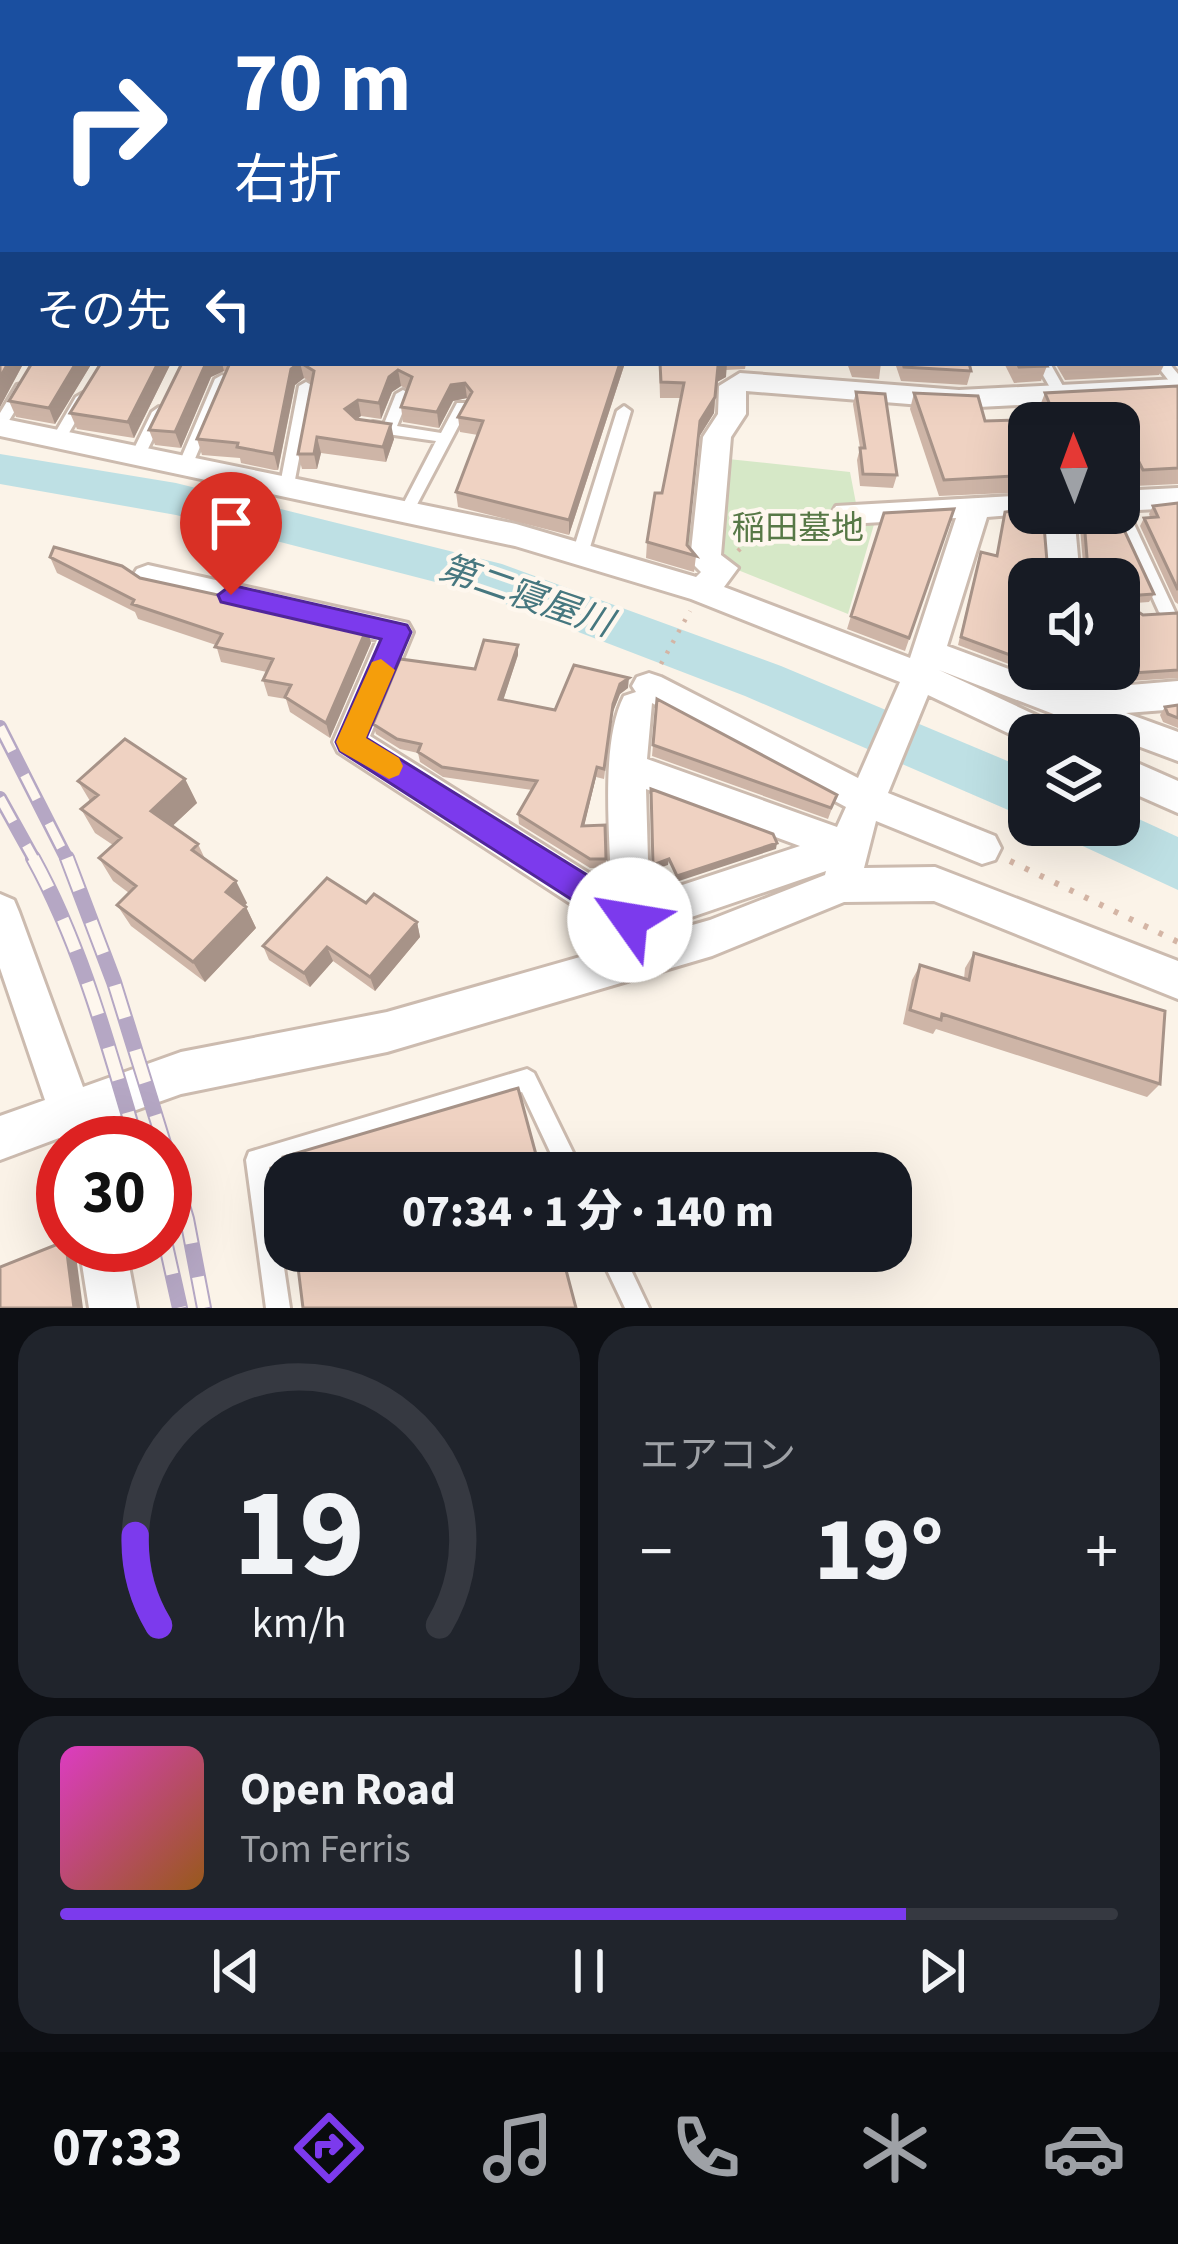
<!DOCTYPE html>
<html lang="ja">
<head>
<meta charset="utf-8">
<style>
  :root { --surface:#171b24; --page:#20242c; --text:#f1f3f6; --muted:#9ea1a6; --line:#363941; --accent:#7c3aed }
  body { margin:0; font-family:"Source Sans 3","Noto Sans JP",sans-serif; background:var(--page); color:var(--text); height:100vh; display:flex; flex-direction:column; font-size:45px; white-space:nowrap }
  * { box-sizing:border-box; margin:0 }
  p { font-size:39px; color:var(--muted) }
  .icon { flex:none; width:66px; height:66px; fill:none; stroke:currentColor; stroke-width:2; stroke-linecap:round; stroke-linejoin:round }
  .map { position:relative; height:1308px; overflow:hidden }
  .details { display:flex; flex-direction:column; gap:18px; padding:18px; background:#0d0f14; flex:1 }
  .details>* { flex:none }
  .hud { position:absolute; left:0px; top:0px; width:1179px; height:366px; box-shadow:0 12px 48px #0002; background:#1a4fa0; color:#fff; overflow:hidden }
  .needle { width:78px; rotate:359deg }
  .buttons { position:absolute; left:1008px; top:402px; display:grid; gap:24px }
  .buttons a { display:grid; place-items:center; width:132px; height:132px; border-radius:24px; background:var(--surface); box-shadow:0 12px 48px #0002; font-size:60px }
  .speed { position:absolute; left:36px; top:1116px; display:flex; gap:24px; font-size:60px; font-weight:700; text-align:center }
  .speed>* { display:grid; place-content:center; width:156px; height:156px; border-radius:50%; background:var(--surface); box-shadow:0 12px 48px #0002; line-height:1 }
  .speed .limit { border:18px solid #d22; background:#fff; color:#111 }
  .pin { position:absolute; display:grid; place-items:center; width:102px; height:102px; color:#fff; margin:-123px -51px; border-radius:50% 50% 50% 0; rotate:-45deg; box-shadow:0 0 12px #0007 }
  .pin .icon { rotate:45deg }
  .me { position:absolute; width:132px; margin:-66px; rotate:302deg; stroke-linejoin:round; filter:drop-shadow(0 0 9px #0008) }
  .turn { display:flex; align-items:center; gap:42px; height:252px; padding:0 36px; font-size:54px }
  .turn .icon { width:156px; height:156px; stroke-width:2.5 }
  .turn b { display:block; font-size:84px; line-height:102px }
  .then { display:flex; align-items:center; height:114px; padding:0 36px; background:#0003; gap:24px; font-size:45px }
  .big { font-size:90px; font-weight:800; line-height:1.1 }
  .details .card { flex:1; display:flex; flex-direction:column; justify-content:center; gap:18px; min-width:0; padding:0 42px; border-radius:36px; background:var(--page) }
  .details .dial { align-items:center; gap:0 }
  .dial svg { height:312px; overflow:visible; fill:none; stroke:var(--line); stroke-width:7; stroke-linecap:round; text-anchor:middle }
  .dial text { fill:var(--text); stroke:none }
  .song { display:flex; align-items:center; gap:36px }
  .cover { width:144px; height:144px; border-radius:18px; background:linear-gradient(135deg,hsl(310 70% 55%),hsl(30 70% 35%)) }
  .played { height:12px; border-radius:6px; background:linear-gradient(90deg,var(--accent) 80%,var(--line) 80%) }
  .keys { display:flex; justify-content:space-around; direction:ltr }
  .heat { display:flex; justify-content:space-between; align-items:center; font-size:66px; direction:ltr }
  .details .tiles { flex:1; display:grid; gap:18px; grid-template-columns:1fr 1fr }
  .card:last-child { grid-column:span 2 }
  .trip { position:absolute; left:264px; top:1152px; width:648px; height:120px; border-radius:36px; background:var(--surface); box-shadow:0 12px 48px #0002; font-weight:800; line-height:120px; text-align:center }
  .tab-bar { display:flex; height:192px; justify-content:space-around; align-items:center; background:#090b0e; color:var(--muted) }
  .tab-bar .icon { width:84px; height:84px }
  .tab-bar .selected { color:var(--accent) }
  .tab-bar b { font-size:54px; color:var(--text) }
  .map>svg:first-child { display:block }
  .green { fill:#d6e8c7 }
  .lines { fill:none; stroke-linecap:round; stroke-linejoin:round }
  .river { fill:#bee0e4; fill-rule:evenodd }
  .lane-casing { stroke:#ccbbaf; stroke-width:6 }
  .street-casing { stroke:#ccbbaf; stroke-width:6 }
  .secondary-casing { stroke:#d1bdaf; stroke-width:6 }
  .path-far1 { stroke:#d4b5a5; stroke-width:4.5; stroke-dasharray:3 9; stroke-linecap:butt }
  .path { stroke:#d4b5a5; stroke-width:6; stroke-dasharray:4.5 12; stroke-linecap:butt }
  .lane { fill:#fff; fill-rule:evenodd }
  .street { fill:#fff; fill-rule:evenodd }
  .secondary { fill:#fff; fill-rule:evenodd }
  .rail-far1-casing { stroke:#b5a7c4; stroke-width:14 }
  .rail-casing { stroke:#b5a7c4; stroke-width:16 }
  .rail-far1 { stroke:#fef7ee; stroke-width:9; stroke-dasharray:27; stroke-linecap:butt }
  .rail { stroke:#fef7ee; stroke-width:12; stroke-dasharray:34; stroke-linecap:butt }
  .wall { fill:#ceb5a7 }
  .shaded-wall { fill:#a79388 }
  .building { fill:#efd2c2; stroke:#a79388; stroke-width:3 }
  .route { fill:#7c3aed; stroke:#51269a; stroke-width:3 }
  .slow { fill:#f59e0b }
  .labels { text-anchor:middle; dominant-baseline:central; stroke-width:9; stroke-linejoin:round; paint-order:stroke }
  .park-label { font-size:33px; fill:#577846; stroke:#fef7ee }
  .water-label { font-size:36px; font-style:italic; fill:#46777f; stroke:#fef7ee }
</style>
</head>
<body>
<div class="map">
<svg width="1178" height="1308" viewBox="0 0 1178 1308">
  <rect width="100%" height="100%" fill="#fbf3e8"/>
  <path class="green" d="M728,459L850,472L859,519L875,521L848,614L713,560L646,543L651,523L717,531Z"/>
  <g class="lines">
    <path class="river" d="M0,454L176,483L502,564L781,666L1029,770V819L745,696L474,592L176,515L0,484Z
      M1119,810L1178,837V890L1074,842L1066,825H1119Z"/>
    <defs>
      <path id="lane" d="M0,96H3V102H0Z
        M1036,363H1050L1068,395L1066,398H1056Z
        M1155,363H1169L1178,374V387L1173,386Z
        M222,375L229,379L191,468L189,471H179L177,468L215,379Z
        M306,382L313,386L293,490L286,495L279,490L299,386Z
        M22,384L29,388L5,427L0,429V413L17,385Z
        M403,390L410,394L397,426L441,433L457,403H467L469,406L412,514L405,519L398,514L436,441L373,432L366,427L373,422L384,424L396,394Z
        M83,393L90,397L63,443L58,445L53,443L51,440L76,397Z
        M624,406L631,411L588,554L580,560L575,558L572,554L617,411Z
        M159,407L166,412L144,457L142,460H132L130,457L152,412Z
        M1119,502L1126,507L1175,612L1173,616L1167,618L1159,612L1114,513H1119Z
        M527,1069L534,1073L583,1173H560L522,1092L269,1167L290,1308H266L246,1160L249,1152Z
        M598,1251H622L649,1308H625Z"/>
      <path id="street" d="M829,0H847L848,3H830Z
        M0,318H3V334H0Z
        M740,373L959,390L1178,379V397L959,408L746,391V414L731,437L721,555L738,568L724,587L910,658L956,518L847,524L836,520L832,513L836,506L1029,495V513H1037L987,517L947,646L1060,688L1057,669H1091L1094,688L1178,681V709L1126,713L1178,732V761L1119,739V735H1108L939,670L1057,725L1062,735H1029V743L928,695L888,793L995,836L1001,848L995,860L982,864L876,821L864,868L935,867L1178,961V999L934,901L844,902L712,956L387,1052L181,1094L97,1124L104,1143H63V1150L59,1138L0,1160V1116L45,1100L0,968V894L14,900L19,912L83,1087L181,1052L387,1012L710,920L825,875L826,871L630,938L616,933L338,752L333,742L377,640L148,589L137,585L132,577L137,569L148,565L408,623L413,632L370,736L611,887C610,834 600,743 624,696L636,692L632,686L637,677L649,673L661,677L858,778L900,682L691,599L515,546L0,436V418L516,524L696,577L701,572L690,561L703,437L718,414L719,386ZM652,703L846,807L837,827L647,759ZM646,789L800,846L649,896Z
        M1178,488V508L1119,511V491Z
        M1044,513H1074L1080,579H1048Z
        M1119,755L1178,781V813L1119,787Z
        M79,1245H125L137,1308H89Z"/>
      <path id="secondary" d="M1148,0H1176L1146,3Z"/>
    </defs>
    <use href="#lane" class="lane-casing"/>
    <use href="#street" class="street-casing"/>
    <use href="#secondary" class="secondary-casing"/>
    <path class="path-far1" d="M738,551L747,542L821,518
      M661,664L690,611"/>
    <path class="path" d="M1010,861L1178,942"/>
    <use href="#lane" class="lane"/>
    <use href="#street" class="street"/>
    <use href="#secondary" class="secondary"/>
    <defs>
      <path id="rail-far1" d="M0,727L68,861
        M0,798L35,861"/>
      <path id="rail" d="M33,858C82,947 108,1046 137,1143
        M67,858L114,982L164,1143
        M165,1145L187,1219L204,1308
        M165,1241L180,1308"/>
    </defs>
    <use href="#rail-far1" class="rail-far1-casing"/>
    <use href="#rail" class="rail-casing"/>
    <use href="#rail-far1" class="rail-far1"/>
    <use href="#rail" class="rail"/>
  </g>
  <path class="wall" d="M1178,0V275L1176,276V3Z
    M3,105V310H0V117Z
    M0,342L3,363H92L55,424L16,417L9,401L32,363L22,366L0,407Z
    M101,363H171L134,438L77,429L70,413Z
    M182,363H625L569,535L458,507L456,492L478,435L460,432L458,417L467,398L453,401L439,428L403,422L401,407L407,389L401,386L392,392L381,419L361,416L357,419L394,439L386,462L321,453L317,469H302L298,454L312,383L304,378L295,385L278,470H274L241,463L240,458L202,455L197,439L225,372L224,371L211,377L181,448L155,445L149,430Z
    M659,363H746L745,369L726,370V377L717,382L714,413L699,437L687,545L696,556L694,572L646,558L647,542L662,493L681,398H660Z
    M847,363H881L879,379L852,377Z
    M895,363H969L971,371L967,385L901,381Z
    M1004,363H1045L1047,366L1041,381L1014,383Z
    M1055,363H1165L1159,375L1065,380Z
    M1178,386V484L1135,486L1125,464H1119V423H1029V492L939,496L910,409L914,393L985,421L1044,419L1039,408L1045,393Z
    M856,392L897,475L893,488L860,486L857,460L860,448L853,404Z
    M1178,503V604L1175,602L1140,526L1144,518L1150,517L1149,514L1153,506Z
    M954,509L905,651L847,629L851,616Z
    M1005,512L1048,574L1084,575L1080,528L1084,520L1154,594L1149,602L1135,603L1132,608L1143,615L1178,613V678L1098,683L1095,669H1119V579H1029V669H1059L1054,681L958,645L978,561L981,552L996,556Z
    M50,557L273,607L275,612L367,628L371,643L330,738L290,712L286,699L268,696L263,680L267,672L221,662L216,645L138,619L135,612L57,573Z
    M518,655L503,700L555,710L628,688L620,694L612,714L604,779L596,777L584,826L605,825L606,868H590L519,824L518,814L532,790L443,777L420,762L418,753L400,749L376,734L373,724L475,669Z
    M657,699L837,795L828,819L652,756Z
    M1178,705V728L1163,722L1160,715L1165,707Z
    M185,779L197,803L172,826L198,844L205,859L247,903L245,905L256,928L205,982L131,926L117,905L129,893L113,881L99,858L113,845L95,833L81,809L90,801L78,781Z
    M366,903L417,922L420,937L375,991L333,961L310,987L269,960L263,946Z
    M974,953L1160,1084L1147,1097L936,1029L933,1034L903,1024L912,980L920,965L964,979L965,968Z"/>
  <path class="shaded-wall" d="M8,363H33L22,366L0,407V378Z
    M76,363H92L55,424L49,408Z
    M158,363H171L134,438L128,422Z
    M206,363H222L224,371L211,377L181,448L175,432Z
    M300,363L304,378L295,385L278,470L274,454L291,369Z
    M620,363H625L569,535V520Z
    M724,363H727L726,377L717,382L718,366Z
    M398,370L401,386L392,392L381,419L379,403L389,377Z
    M465,383L467,398L453,401L439,428L437,412L451,385Z
    M715,397L714,413L699,437L686,561L700,421Z
    M358,400L361,416L349,425L345,409Z
    M391,424L394,439L386,462L383,447Z
    M317,437L321,453L317,469L314,454Z
    M367,628L371,643L330,738L326,723Z
    M518,645V655L500,710L499,699Z
    M629,678L628,688L620,694L612,714L604,779L613,704L620,684Z
    M597,767L596,777L582,835V826Z
    M185,779L197,803L164,834L151,811Z
    M777,843L776,849L676,882L677,876Z
    M669,859L668,865L653,870V865Z
    M236,881L247,903L237,914L226,892Z
    M246,907L256,928L205,982L193,962Z
    M417,922L420,937L375,991L370,977Z
    M327,947L333,961L310,987L304,973Z
    M66,1245H71L75,1248L83,1308H74Z"/>
  <path class="building" d="M0,0H570V3H3V37H0Z
    M616,0H836L838,3H617Z
    M895,0H920L921,3H896Z
    M1169,0H1178V40L1176,38V3H1167Z
    M1176,52H1178V259H1176Z
    M3,105V294H0V117Z
    M1176,312H1178V344H1176Z
    M0,342H3V363H8L0,378Z
    M32,363H76L49,408L9,401Z
    M101,363H158L128,422L70,413Z
    M182,363H206L175,432L149,430Z
    M227,363H299L291,369L274,454L237,447L238,443L197,439L229,365Z
    M301,363H620L569,520L456,492L483,421L458,417L472,392L465,383L451,385L437,412L401,407L412,377L398,370L389,377L379,403L358,400L345,409L356,419L391,424L383,447L317,437L314,454H298L314,371Z
    M660,363H724L718,366L715,397L700,421L687,545L696,556L647,542L655,493H662L684,383L661,382Z
    M903,363H969L971,371L904,367Z
    M1017,363H1045L1047,366L1019,367Z
    M1178,386V468L1143,470L1132,448L1119,449V423H1029V475L944,480L914,393L978,396L985,421L1056,419L1045,393Z
    M856,392L885,394L897,475L863,474L860,448H865Z
    M1178,503V590L1144,518L1158,517L1153,506Z
    M954,509L909,638L851,616L884,513Z
    M1029,509V513H1043L1048,574L1084,575L1088,570L1084,520L1119,519L1154,594L1140,595L1132,601V608L1143,615L1178,613V670L1102,675L1101,669H1119V579H1029V662L961,637L981,552L997,556L1005,512Z
    M54,547L122,566L140,578L273,607L271,611L367,628L326,723L285,697L291,685L263,680L273,659L215,647L222,634L132,604L134,600L50,557Z
    M484,640L518,645L499,699L555,710L574,665L629,678L620,684L613,704L604,769L597,767L582,826L605,825L606,859H590L518,814L537,781L442,767L418,752L421,744L397,739L373,724L400,659L475,669Z
    M657,699L837,795L831,808L653,745Z
    M1178,705V718L1168,714L1165,707Z
    M125,739L185,779L151,811L198,844L192,850L236,881L226,892L246,907L193,962L117,905L136,886L99,858L121,838L81,809L98,795L78,781Z
    M651,789L773,834L777,843L677,876L669,859L653,865Z
    M327,878L366,903L374,894L417,922L370,977L327,947L304,973L263,946Z
    M974,953L1165,1011L1160,1084L942,1014L941,1020L910,1010L920,965L969,980Z
    M518,1088L541,1173H285L283,1157Z
    M63,1242V1245H66L74,1308H0V1267Z
    M296,1251H561L576,1308H303Z"/>
  <path class="route" d="M231,585L407,625L411,632L366,738L642,909L646,920L642,930L630,934L619,930L340,751L336,742L381,639L221,602L218,595Z"/>
  <path class="slow" d="M381,659L395,670L366,738L399,758L403,766L399,775L389,779L340,751L336,742L372,662Z"/>
  <g class="labels">
    <g class="park-label">
      <text x="798" y="528">稲田墓地</text>
    </g>
    <g class="water-label">
      <text transform="translate(526 596) rotate(19)">第二寝屋川</text>
    </g>
  </g>
</svg>
<div class="buttons">
<a><svg class="needle" viewBox="-14 -14 28 28"><path d="M0-13l5 13h-10z" fill="#e53935"/><path d="M0 13l5-13h-10z" fill="#9ea1a6"/></svg></a>
<a><svg class="icon" aria-label="sound" viewBox="0 0 24 24"><path d="M4 9h4l5-4v14l-5-4H4zM17 9q2 3 0 6"/></svg></a>
<a><svg class="icon" aria-label="layers" viewBox="0 0 24 24"><path d="M12 4l9 5-9 5-9-5zM3 14l9 5 9-5"/></svg></a>
</div>
<div class="speed"><div class="limit">30</div></div>
<div class="pin" style="left:231px;top:595px;background:#d93025"><svg class="icon" aria-label="arrive" viewBox="0 0 24 24"><path d="M6 21V4h12l-3 4 3 4H6"/></svg></div>
<svg class="me" style="left:630px;top:920px" viewBox="-20 -20 40 40"><circle r="19" fill="#fff"/><path d="M0-13L10 11 0 6-10 11z" fill="#7c3aed"/></svg>
<div class="trip">07:34 · 1 分 · 140 m</div>
<div class="hud">
<div class="turn"><svg class="icon" aria-label="right" viewBox="0 0 24 24"><path d="M7 20v-9h11M14 6l5 5-5 5"/></svg><div><b>70 m</b>右折</div></div>
<div class="then">その先<svg class="icon" aria-label="left" viewBox="0 0 24 24"><path d="M17 20v-9H6M10 6l-5 5 5 5"/></svg></div>
</div>
</div>
<section class="details">
<div class="tiles">
<div class="card dial"><svg viewBox="0 0 100 80">
<path d="M14 69A42 42 0 1 1 86 69"/>
<path d="M14 69A42 42 0 0 1 8 46" stroke="#7c3aed"/>
<text x="50" y="56" font-size="32" font-weight="700">19</text>
<text x="50" y="72" font-size="11">km/h</text>
</svg></div>
<div class="card"><p>エアコン</p>
<div class="heat"><a>−</a><b class="big">19°</b><a>+</a></div>
</div>
<div class="card">
<div class="song"><i class="cover"></i><div><b>Open Road</b><p>Tom Ferris</p></div></div>
<div class="played"></div>
<div class="keys"><svg class="icon" aria-label="previous" viewBox="0 0 24 24"><path d="M18 5L8 12l10 7zM5 5v14"/></svg><svg class="icon" aria-label="pause" viewBox="0 0 24 24"><path d="M8 5v14M16 5v14"/></svg><svg class="icon" aria-label="next" viewBox="0 0 24 24"><path d="M6 5l10 7-10 7zM19 5v14"/></svg></div>
</div>
</div>
</section>
<nav class="tab-bar">
<b>07:33</b>
<svg class="icon selected" aria-label="directions" viewBox="0 0 24 24"><path d="M12 3l9 9-9 9-9-9zM9 14v-3h6M13 9l2 2-2 2"/></svg>
<svg class="icon" aria-label="music" viewBox="0 0 24 24"><path d="M9 18V5l10-2v13"/><circle cx="6" cy="18" r="3"/><circle cx="16" cy="16" r="3"/></svg>
<svg class="icon" aria-label="phone" viewBox="0 0 24 24"><path d="M5 4h4l2 5-3 2q2 4 5 5l2-3 5 2v4C11 20 4 13 5 4z"/></svg>
<svg class="icon" aria-label="climate" viewBox="0 0 24 24"><path d="M12 3v18M4 7l16 10M4 17L20 7"/></svg>
<svg class="icon" aria-label="car" viewBox="0 0 24 24"><path d="M5 17H2v-5l4-1 3-4h7l3 4 3 1v5h-3M9 17h6M6 11h13"/><circle cx="7" cy="17" r="2"/><circle cx="17" cy="17" r="2"/></svg>
</nav>
</body>
</html>
